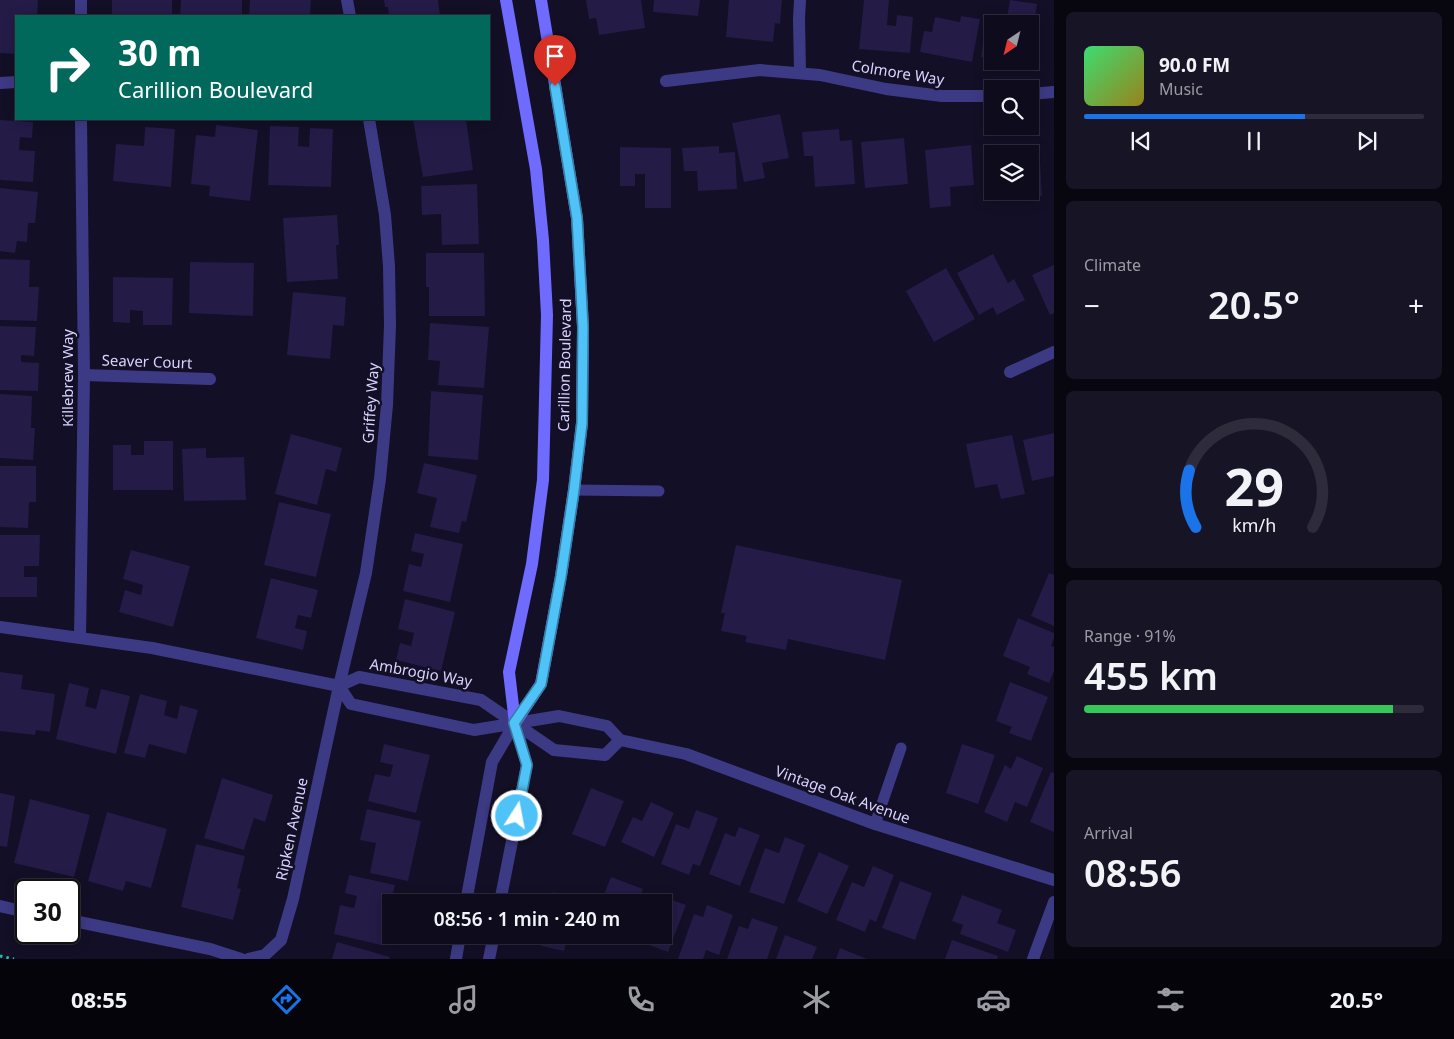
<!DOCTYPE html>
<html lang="en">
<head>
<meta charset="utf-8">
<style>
  :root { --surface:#0e0b1c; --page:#171425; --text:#f1f3f6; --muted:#9b9ba3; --line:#2e2b3b; --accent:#1a73e8 }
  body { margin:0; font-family:"Noto Sans",sans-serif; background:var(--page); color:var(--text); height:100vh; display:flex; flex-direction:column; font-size:19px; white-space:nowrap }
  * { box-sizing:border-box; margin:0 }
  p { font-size:16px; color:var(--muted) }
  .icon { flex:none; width:28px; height:28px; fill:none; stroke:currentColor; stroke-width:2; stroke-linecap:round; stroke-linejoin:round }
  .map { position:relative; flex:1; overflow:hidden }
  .sheet { display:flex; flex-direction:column; gap:12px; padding:12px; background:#08060f; width:400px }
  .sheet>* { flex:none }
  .banner { position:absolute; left:15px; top:15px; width:475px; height:105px; border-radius:0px; box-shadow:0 2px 12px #0003,0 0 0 1px var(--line); background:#00695c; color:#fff; overflow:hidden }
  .needle { width:32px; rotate:215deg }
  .controls { position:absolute; left:984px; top:15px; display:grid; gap:10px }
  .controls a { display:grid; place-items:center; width:55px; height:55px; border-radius:0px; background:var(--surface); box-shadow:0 2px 12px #0003,0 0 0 1px var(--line); font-size:25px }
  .speed { position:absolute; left:15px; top:879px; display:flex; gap:10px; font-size:25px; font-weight:700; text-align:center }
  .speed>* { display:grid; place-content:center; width:65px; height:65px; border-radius:50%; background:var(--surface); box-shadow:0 2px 12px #0003,0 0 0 1px var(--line); line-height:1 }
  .speed .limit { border:2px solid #111; border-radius:8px; background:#fff; color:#111 }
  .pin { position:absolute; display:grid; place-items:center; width:42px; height:42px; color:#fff; margin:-51px -21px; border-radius:50% 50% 50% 0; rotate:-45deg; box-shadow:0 0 5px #0007 }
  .pin .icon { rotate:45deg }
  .me { position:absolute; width:55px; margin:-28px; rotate:11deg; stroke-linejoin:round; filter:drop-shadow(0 0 4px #0008) }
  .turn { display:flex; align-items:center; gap:18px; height:105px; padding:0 20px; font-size:22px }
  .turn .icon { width:65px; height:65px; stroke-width:2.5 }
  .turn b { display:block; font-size:35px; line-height:42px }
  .big { font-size:38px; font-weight:600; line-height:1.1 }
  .sheet .card { flex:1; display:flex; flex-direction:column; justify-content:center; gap:8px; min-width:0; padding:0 18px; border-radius:8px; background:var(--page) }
  .sheet .dial { align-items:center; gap:0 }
  .dial svg { height:130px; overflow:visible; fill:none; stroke:var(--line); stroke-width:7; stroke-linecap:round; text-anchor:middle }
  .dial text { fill:var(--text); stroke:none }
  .song { display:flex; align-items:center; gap:15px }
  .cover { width:60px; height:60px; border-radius:8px; background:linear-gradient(135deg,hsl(140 70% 55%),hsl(50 70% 35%)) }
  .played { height:5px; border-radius:2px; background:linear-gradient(90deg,var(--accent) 65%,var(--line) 65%) }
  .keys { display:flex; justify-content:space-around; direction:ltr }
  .heat { display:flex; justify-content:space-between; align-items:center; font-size:28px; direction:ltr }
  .charge { height:8px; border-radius:4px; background:linear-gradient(90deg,#34c759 91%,var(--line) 0) }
  .trip { position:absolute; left:382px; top:894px; width:290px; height:50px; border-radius:0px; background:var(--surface); box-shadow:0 2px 12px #0003,0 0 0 1px var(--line); font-weight:600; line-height:50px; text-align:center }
  .tabs { display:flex; height:80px; justify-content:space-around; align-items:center; background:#06040b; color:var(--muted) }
  .tabs .icon { width:35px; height:35px }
  .tabs .current { color:var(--accent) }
  .tabs b { font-size:22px; color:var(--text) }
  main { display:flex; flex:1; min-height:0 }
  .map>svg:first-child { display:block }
  .building { fill:#241b47 }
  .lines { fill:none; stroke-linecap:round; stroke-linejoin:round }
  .path { stroke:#2fb8b0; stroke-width:3; stroke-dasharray:2.5 4; stroke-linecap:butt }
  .lane { stroke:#3d3a85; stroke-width:11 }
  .street { stroke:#3d3a85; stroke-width:12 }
  .secondary { stroke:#6f6bff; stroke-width:12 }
  .route-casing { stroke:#337fa1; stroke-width:12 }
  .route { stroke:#4fc3f7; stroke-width:9 }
  .labels { text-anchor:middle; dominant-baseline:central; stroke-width:5; stroke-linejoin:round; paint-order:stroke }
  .street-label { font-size:15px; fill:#d9d4ff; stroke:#130f26 }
</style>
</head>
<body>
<main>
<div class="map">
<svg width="1054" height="959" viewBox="0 0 1054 959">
  <rect width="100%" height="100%" fill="#130f26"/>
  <path class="building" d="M0,0H38L37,16H16V54L0,53Z
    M112,0H172V16H112Z
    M181,0H242V16H180Z
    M250,0H311L310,16H249Z
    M384,0H438L440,16H389L388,7H385Z
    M586,0H641L645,28L599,35L596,18L589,19Z
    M654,0H700L698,16L653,12Z
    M729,0H782L780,24L775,23L773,42L726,37Z
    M864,0H889L887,25L896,26L897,15L913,17L910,53L859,49Z
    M1010,0L1037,4L1031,45H1030V24H992V59L981,57L987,14L1007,17Z
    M961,16L980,19L972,62L920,52L924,31L932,32L935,17L960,22Z
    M780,114L789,158L762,163L765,178L744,182L732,123Z
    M413,119H466L473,170L423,177Z
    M0,120L33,122L32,138L20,137L19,150L35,151L33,182L0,180Z
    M216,125L258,130L250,201L209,196L210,186L191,184L196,135L215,137Z
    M270,126L299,127L298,146L309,147L310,128L333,129L331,187L268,185Z
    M145,127L175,129L171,187L113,181L116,144L144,146Z
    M839,129L840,141L852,140L855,184L815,187L813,156H804L802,132Z
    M904,138L908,184L865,188L861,142Z
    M1039,144L1042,196L1004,198L1003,191H1030V154H992V170H991L990,147Z
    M971,145L974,185L950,187L951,206L930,208L925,150Z
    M719,146V153L735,152L737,189L698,191L697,171H684L682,148Z
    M620,147L671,148V208H645V174H635V186H620Z
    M477,184L479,244L442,245L441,214L422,215L421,186Z
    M0,188L38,192L35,223H28L27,242L17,241L15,253L0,251Z
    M337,215L339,245H336L338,279L287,282L283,218Z
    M426,253H484L485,316H429V287H426Z
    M993,254L1008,283L1014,279L1025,300L997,315L993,307L979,315L957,273Z
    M0,259L30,260L29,287H39L37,321L0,320Z
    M190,262L254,263L253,316L189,313Z
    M1054,265V313L1050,315L1032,275Z
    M946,268L975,319L934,342L906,291Z
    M113,277L173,278L172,325H143V311L130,310V323L113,322Z
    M293,292L346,297L344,326L333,325L330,359L287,355Z
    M430,323L489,327L484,388L438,385L440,361L428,360Z
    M0,326L36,327L34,356L21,355V362L39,363L38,391L0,390Z
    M431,391L483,395L478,460L428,456Z
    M0,394L32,396L31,428H35L33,460L0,458Z
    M1054,433V476L1032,481L1023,440Z
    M291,434L342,448L336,472L326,469L317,505L275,494Z
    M1012,435L1025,494L1001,499L997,484L975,488L966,444Z
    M144,441H173V490H113V445H131V455H144Z
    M206,448V458L244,457L246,500L184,501L182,449Z
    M424,463L477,475L466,522L462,521L459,533L430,527L437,498L417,493Z
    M0,466H36V502H29L28,528L0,527Z
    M279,502L331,514L316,577L264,565Z
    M415,533L463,544L450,602L403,591L409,564L421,567L424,554L411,551Z
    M0,535H40L39,566H24V577H37V597H0Z
    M736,545L902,580L885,660L788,639L786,650L745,642L747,636L721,631L725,613H721Z
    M131,550L190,566L173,627L119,612L125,590L141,595L143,585L123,579Z
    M1049,573L1054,575V626L1031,616Z
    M271,578L318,590L311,618L298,615L295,628L307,631L303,650L256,638Z
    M405,599L455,612L441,671L396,660L400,643L411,646L414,633L398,629Z
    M1018,618L1054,633V638L1051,646L1054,647V671L1049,683L1027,674L1030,667L1003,656Z
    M0,672L23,675L21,689L55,694L50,732L36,730L35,735L0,731Z
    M1010,682L1048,697L1031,741L1009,733L1012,727L996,721Z
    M69,683L89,688L85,706L96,709L101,689L130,696L116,754L56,739Z
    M140,694L167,701L164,715L177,719L180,705L198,710L186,754L149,744L145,758L124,753Z
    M384,744L430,755L416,813L368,801L375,774L390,777L393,765L380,762Z
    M962,744L995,755L978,804L946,793Z
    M1017,756L1043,768L1027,807L1015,802L1007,822L984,812L1005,765L1011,769Z
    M1051,772L1054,773V832L1030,822Z
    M222,778L273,795L265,822L254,818L244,850L204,838Z
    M591,788L624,801L605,847L572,834Z
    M0,793L15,796L7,847L0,846Z
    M30,799L90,815L74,877L14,863Z
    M651,802L674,813L654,857L621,842L633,817L642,821Z
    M367,809L421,821L408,881L370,873L376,843L360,840Z
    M696,810L718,818L700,866L693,864L689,875L661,864L676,824L689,829Z
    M107,812L167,829L151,888L126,881L123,891L88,881Z
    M739,827L760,835L740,886L709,874L725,833L735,837Z
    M785,837L805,845L784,904L749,892L765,848L779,853Z
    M196,844L245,856L237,888L241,889L233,920L181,907Z
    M819,852L849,866L827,914L797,901Z
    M873,866L894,875L876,922L870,919L865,932L836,920L852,882L864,887Z
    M349,875L395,885L381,945L334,934L340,905L354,908L357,896L345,893Z
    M611,877L643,889L638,902H601Z
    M900,881L932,893L915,940L882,928Z
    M553,892L590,900V902H551Z
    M653,893L686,905L668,952L636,940L638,935H664V902H650Z
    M962,895L1002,910L997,923L1016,930L1008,952L960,934L963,925L952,921Z
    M707,905L733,915L719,955L706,950L703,959H678L694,914L703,917Z
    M752,918L778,927L767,959H727L739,926L748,929Z
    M543,935H568L564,951L541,946Z
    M785,935L817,947L812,959H776Z
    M952,940L998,956L997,959H945Z
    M337,942L390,957L389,959H332Z
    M840,948L867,959H836Z"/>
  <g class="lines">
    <path class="path" d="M0,956L14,959"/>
    <path class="lane" d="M574,490L659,491
      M875,824L901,748"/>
    <path class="street" d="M347,0L350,16
      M81,16V0
      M800,72L799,19L800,0
      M666,81L760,70L820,75L886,89L942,96H992
      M0,83L16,82
      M1030,94L1054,92
      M1010,372L1054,352
      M84,375L210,379
      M0,627L152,648L339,686L359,677L481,700L554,750L605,755L620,740
      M80,638L84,375L81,119
      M339,686L351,704L474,730L559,716L607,726L620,740L686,754L875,824L1054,880
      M466,902L492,762L515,723
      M500,902L527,765L515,723
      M0,906L26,912
      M69,920L210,949L241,959
      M248,959L265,955L281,940L293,899L339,686L366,573L380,479L387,405L390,325L389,266L385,215L369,119
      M456,959L460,935
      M489,959L494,935
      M1033,959L1054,902"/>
    <path class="secondary" d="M506,0L536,169L543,240L547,315L543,480L532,564L509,672L515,723
      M515,723L541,684L561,576L574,490L582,423L583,327L577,218L541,0"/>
  </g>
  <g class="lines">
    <defs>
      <path id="route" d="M517,816L527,765L514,723L541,684L561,576L574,490L582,423L583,327L577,218L555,86"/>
    </defs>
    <use href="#route" class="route-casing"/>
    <use href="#route" class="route"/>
  </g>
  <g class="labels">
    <g class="street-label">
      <text transform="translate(898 72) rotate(9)">Colmore Way</text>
      <text transform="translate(147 361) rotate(2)">Seaver Court</text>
      <text transform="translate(564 365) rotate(-89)">Carillion Boulevard</text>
      <text transform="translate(67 378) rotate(-90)">Killebrew Way</text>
      <text transform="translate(370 403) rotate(-86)">Griffey Way</text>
      <text transform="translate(421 672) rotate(10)">Ambrogio Way</text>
      <text transform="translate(843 794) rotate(20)">Vintage Oak Avenue</text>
      <text transform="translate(291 829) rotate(-78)">Ripken Avenue</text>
    </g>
  </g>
</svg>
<div class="controls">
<a><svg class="needle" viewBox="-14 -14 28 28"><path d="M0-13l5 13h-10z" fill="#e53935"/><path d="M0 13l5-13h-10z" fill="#9b9ba3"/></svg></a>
<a><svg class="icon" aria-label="search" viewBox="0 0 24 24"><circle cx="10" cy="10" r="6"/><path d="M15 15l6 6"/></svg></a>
<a><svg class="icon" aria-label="layers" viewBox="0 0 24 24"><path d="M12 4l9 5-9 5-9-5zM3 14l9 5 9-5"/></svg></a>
</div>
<div class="speed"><div class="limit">30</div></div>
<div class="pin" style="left:555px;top:86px;background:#d93025"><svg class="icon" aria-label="arrive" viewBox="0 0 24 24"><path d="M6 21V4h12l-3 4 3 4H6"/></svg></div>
<svg class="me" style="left:517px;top:816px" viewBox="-20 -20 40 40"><circle r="17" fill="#4fc3f7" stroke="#fff" stroke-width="3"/><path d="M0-11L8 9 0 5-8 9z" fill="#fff"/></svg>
<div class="trip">08:56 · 1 min · 240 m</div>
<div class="banner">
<div class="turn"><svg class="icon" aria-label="right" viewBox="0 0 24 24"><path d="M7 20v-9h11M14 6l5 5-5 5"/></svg><div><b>30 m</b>Carillion Boulevard</div></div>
</div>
</div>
<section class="sheet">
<div class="card">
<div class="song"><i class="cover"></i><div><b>90.0 FM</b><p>Music</p></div></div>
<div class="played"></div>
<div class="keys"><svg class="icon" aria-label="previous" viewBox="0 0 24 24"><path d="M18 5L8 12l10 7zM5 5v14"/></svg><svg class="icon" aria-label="pause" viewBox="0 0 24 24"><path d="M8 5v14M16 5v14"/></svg><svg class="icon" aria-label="next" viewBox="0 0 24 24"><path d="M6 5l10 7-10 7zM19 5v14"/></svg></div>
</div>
<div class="card"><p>Climate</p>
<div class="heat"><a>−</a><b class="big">20.5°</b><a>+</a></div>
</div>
<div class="card dial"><svg viewBox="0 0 100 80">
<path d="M14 69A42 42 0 1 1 86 69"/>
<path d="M14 69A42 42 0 0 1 10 34" stroke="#1a73e8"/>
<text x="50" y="56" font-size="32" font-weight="700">29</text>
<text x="50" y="72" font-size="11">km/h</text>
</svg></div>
<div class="card"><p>Range · 91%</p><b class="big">455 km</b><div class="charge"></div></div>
<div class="card"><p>Arrival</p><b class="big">08:56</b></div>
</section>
</main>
<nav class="tabs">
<b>08:55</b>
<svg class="icon current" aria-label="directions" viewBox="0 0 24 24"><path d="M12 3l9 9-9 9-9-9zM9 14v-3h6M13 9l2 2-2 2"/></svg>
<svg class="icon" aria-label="music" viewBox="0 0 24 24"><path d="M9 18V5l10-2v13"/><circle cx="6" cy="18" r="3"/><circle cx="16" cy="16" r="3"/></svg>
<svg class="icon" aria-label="phone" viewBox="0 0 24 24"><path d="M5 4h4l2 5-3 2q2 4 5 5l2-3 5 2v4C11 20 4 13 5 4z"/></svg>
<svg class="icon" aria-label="climate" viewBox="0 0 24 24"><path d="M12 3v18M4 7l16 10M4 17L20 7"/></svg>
<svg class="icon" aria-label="car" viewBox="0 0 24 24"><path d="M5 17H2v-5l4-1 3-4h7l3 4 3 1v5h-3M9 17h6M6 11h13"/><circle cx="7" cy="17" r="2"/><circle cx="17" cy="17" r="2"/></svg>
<svg class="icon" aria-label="filters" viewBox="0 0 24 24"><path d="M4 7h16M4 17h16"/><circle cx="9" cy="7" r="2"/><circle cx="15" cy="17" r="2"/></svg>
<b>20.5°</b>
</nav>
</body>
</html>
